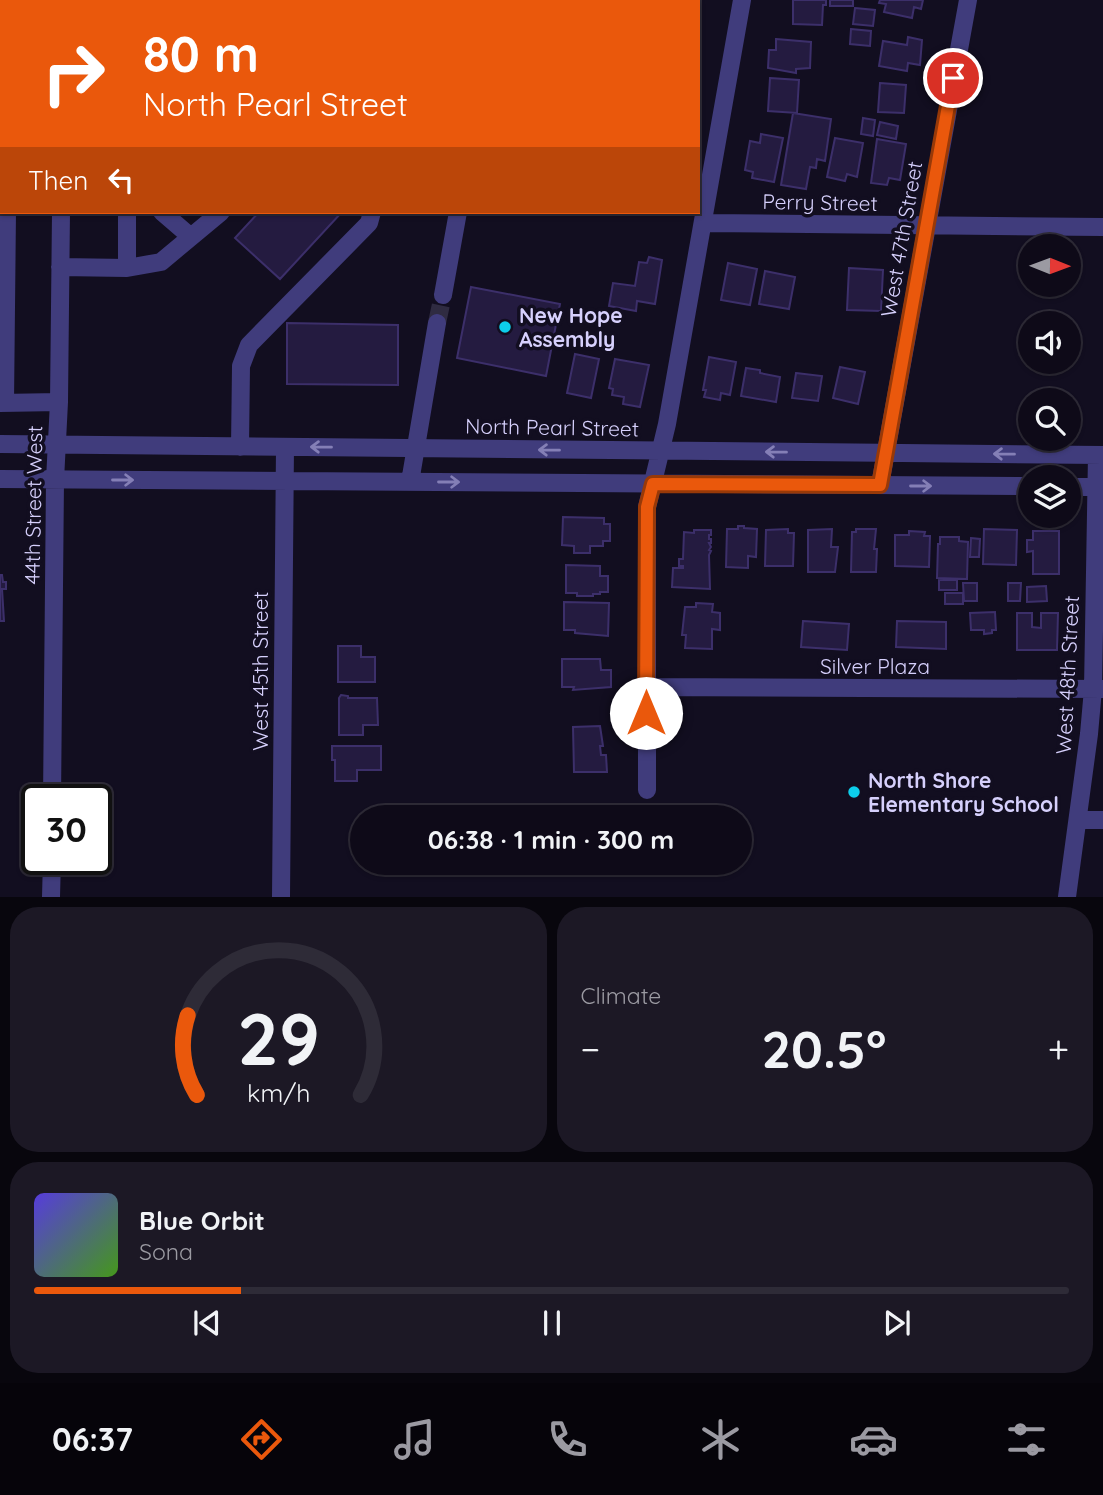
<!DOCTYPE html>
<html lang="en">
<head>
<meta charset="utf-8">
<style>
  :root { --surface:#0e0a18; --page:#1c1825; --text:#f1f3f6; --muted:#9b9aa2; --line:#2e2b37; --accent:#ea580c }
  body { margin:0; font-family:Quicksand,sans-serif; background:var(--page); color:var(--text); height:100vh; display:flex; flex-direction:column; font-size:26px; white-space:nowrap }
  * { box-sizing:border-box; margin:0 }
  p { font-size:23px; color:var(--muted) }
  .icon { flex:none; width:38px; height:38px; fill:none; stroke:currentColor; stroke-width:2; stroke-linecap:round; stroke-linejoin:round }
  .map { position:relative; height:897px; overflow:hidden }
  .panel { display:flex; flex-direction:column; gap:10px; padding:10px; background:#08060d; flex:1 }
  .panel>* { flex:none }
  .banner { position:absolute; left:0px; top:0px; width:700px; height:214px; box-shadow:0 2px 5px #0004,0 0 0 2px var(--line); background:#ea580c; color:#fff; overflow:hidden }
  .needle { width:46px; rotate:91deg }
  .tools { position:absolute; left:1018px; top:234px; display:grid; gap:14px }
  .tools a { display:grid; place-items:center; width:63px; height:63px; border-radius:50%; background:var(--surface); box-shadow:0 2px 5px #0004,0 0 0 2px var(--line); font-size:35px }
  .speed { position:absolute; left:21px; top:784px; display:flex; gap:14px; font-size:35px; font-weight:700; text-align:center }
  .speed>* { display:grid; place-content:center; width:91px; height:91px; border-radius:50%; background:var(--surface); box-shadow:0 2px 5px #0004,0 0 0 2px var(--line); line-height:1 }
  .speed .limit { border:4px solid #111; border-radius:10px; background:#fff; color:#111 }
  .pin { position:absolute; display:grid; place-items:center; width:60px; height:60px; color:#fff; margin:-30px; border:4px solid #fff; border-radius:50%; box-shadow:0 2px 7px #0007 }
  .me { position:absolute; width:77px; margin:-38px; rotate:0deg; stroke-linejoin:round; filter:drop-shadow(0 0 5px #0008) }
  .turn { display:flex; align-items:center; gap:24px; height:147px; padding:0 28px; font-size:32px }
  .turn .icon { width:91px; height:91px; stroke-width:2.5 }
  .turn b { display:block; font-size:49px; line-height:60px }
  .then { display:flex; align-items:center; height:66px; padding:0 28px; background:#0003; gap:14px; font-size:26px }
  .big { font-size:52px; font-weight:700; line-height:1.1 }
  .panel .tile { flex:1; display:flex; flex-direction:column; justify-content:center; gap:10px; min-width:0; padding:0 24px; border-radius:28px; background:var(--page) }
  .panel .dial { align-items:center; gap:0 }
  .dial svg { height:182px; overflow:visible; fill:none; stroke:var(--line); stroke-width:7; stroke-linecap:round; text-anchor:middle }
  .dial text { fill:var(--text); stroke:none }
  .song { display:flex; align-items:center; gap:21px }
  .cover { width:84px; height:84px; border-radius:10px; background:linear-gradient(135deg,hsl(250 70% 55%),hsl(100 70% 35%)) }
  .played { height:7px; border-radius:4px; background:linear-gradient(90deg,var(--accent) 20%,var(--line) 20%) }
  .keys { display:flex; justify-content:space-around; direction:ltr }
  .heat { display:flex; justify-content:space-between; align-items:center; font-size:38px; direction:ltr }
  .panel .tiles { flex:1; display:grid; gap:10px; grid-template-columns:1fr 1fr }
  .tile:last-child { grid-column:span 2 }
  .trip { position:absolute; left:350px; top:805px; width:402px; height:70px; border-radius:35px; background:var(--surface); box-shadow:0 2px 5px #0004,0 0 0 2px var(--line); font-weight:700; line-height:70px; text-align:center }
  .tab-bar { display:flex; height:112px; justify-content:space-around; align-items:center; background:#06040a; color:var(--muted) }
  .tab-bar .icon { width:49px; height:49px }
  .tab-bar .current { color:var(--accent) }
  .tab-bar b { font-size:32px; color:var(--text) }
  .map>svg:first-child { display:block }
  .building { fill:#241b40; stroke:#3c2f6a; stroke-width:2 }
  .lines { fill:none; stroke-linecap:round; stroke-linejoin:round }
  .minor-tunnel { stroke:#2f2b41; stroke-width:18; stroke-dasharray:18 9; stroke-linecap:butt }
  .minor { stroke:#403c7c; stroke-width:18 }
  .oneway { stroke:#847fb6 }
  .route-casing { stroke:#983908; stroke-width:18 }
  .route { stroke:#ea580c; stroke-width:12 }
  .poi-dot { fill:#0dceeb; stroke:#120e20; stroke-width:2.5 }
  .labels { text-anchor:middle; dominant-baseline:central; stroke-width:7; stroke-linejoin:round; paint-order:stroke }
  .street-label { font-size:21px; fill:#d6d0fc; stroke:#120e20 }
  .poi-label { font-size:21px; font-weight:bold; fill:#d6d0fc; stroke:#120e20; text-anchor:start }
</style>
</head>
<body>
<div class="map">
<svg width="1103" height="897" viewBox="0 0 1103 897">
  <rect width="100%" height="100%" fill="#120e20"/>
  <path class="building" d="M793,0H826V5H823L822,25L793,24Z
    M830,0H853V6H830Z
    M880,0H923L921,9L914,7L912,18L884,12L886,4L879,3Z
    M855,8L875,10L873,26L853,24Z
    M851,29L871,31L870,46L850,44Z
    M908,37L922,40L920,65L908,63L907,71L879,66L883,41L907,45Z
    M776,39L811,42L810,68L796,69V73L768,68L769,50H776Z
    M0,49H2V168H0Z
    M770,78L799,80L797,113L768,111Z
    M880,83L906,85L904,113L878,112Z
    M793,113L831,119L825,161L817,159L816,168L810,167L806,189L781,185Z
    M863,118L875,120L873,136L861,134Z
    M880,122L898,126L896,139L877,135Z
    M761,134L783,138L774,182L752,178L753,172L745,170L750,141L760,143Z
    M835,138L863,143L857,177L847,174L845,181L827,177Z
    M877,139L906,144L900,180L889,178L887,185L871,183Z
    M259,212H342L280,279L235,238Z
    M649,257L662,260L655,304L637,301L636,311L609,306L613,283L635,286L639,262L647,263Z
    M728,263L757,269L750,305L721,300Z
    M849,268L883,270L881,311L847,310Z
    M765,271L795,277L789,309L759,304Z
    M471,287L560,304L546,376L457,358Z
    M287,323L398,325V385L287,384Z
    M575,354L599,359L591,398L567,393Z
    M709,357L736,362L730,395L721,393L720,400L704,397L706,390H703Z
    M615,359L649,365L640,407L623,404L624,397L612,395L613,389L609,388Z
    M840,367L865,372L858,404L833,398Z
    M746,368L760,370V373L780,377L776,402L741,396Z
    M796,373L822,376L818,401L792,398Z
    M563,517L604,518V524H610V541H603V546H590V553H574V546L562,545Z
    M738,526H744V528L757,529L756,557L748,556V568L726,567L727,529H738Z
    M788,529V533H794L793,566H765L766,530Z
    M832,529L831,547H838L835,572H808V530Z
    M856,529H876L874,549H877L876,572H851L852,532H856Z
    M984,529L1017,530L1016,565L983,564Z
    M694,530H711V535H709V539H711V543H709L711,547L709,550L711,551L709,555L710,589L672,587L673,568H683V566H679V559H683L684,532L694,533Z
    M909,531L925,532L924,536H930L929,567L895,566V535H909Z
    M1033,531H1059V574H1033V551L1027,552V540H1033Z
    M940,537H959V541L968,542L967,579L937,578L938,544H940Z
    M971,538L980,539L979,557H970Z
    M566,565L600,566V576H608V592H600V594H593V596H577V593H566Z
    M0,575H2L3,582H6V589H2L4,621H0Z
    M939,580H957V590H939Z
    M963,583H977V601H964Z
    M1008,583H1021L1020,601H1008Z
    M1046,586L1047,601L1027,602V587Z
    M945,593H963V604H945Z
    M564,602L609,603L608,636L575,633V630H564Z
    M696,603L713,604L712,612L720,613V630L712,629V649L685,648L686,635H682L685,607H696Z
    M995,612L996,630H992V633L984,634V630H971L970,613Z
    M1017,613H1032V627L1041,628V613H1058L1057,650H1017Z
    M803,621L849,624L847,650L801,647Z
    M897,621L946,622V649L896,647Z
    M338,646H361V657H375V682H338Z
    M562,659H600L601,670H611V687L573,690L574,687H562Z
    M341,695L348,696V698H377L378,725H363V735H339V698Z
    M600,726L603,746H600L601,755H606L607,772H574L573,727Z
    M332,746H381V770H357V781H335V760H332Z"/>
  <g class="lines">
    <path class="minor-tunnel" d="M437,323L443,295"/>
    <path class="minor" d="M66,2V0
      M129,2V0
      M256,2L258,0
      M506,2L507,0
      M0,5H2
      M0,198H2
      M162,212L191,237
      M704,223L1103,227
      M60,267L127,268L161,262L221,212
      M127,268V212
      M443,295L458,212
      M0,403L59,402
      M5,403L7,212
      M0,444L1103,455
      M240,447L241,366L249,345L369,223L372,212
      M0,479L1031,486
      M410,482L437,323
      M880,485L968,0
      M1069,487H1103
      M647,687L1103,689
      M647,790V507L667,424L742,0
      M52,800L55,480L59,402L61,212
      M1078,820H1103
      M51,897L52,859
      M281,897L285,447
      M1067,897L1089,734L1093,689L1097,455"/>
  </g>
  <defs><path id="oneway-shaft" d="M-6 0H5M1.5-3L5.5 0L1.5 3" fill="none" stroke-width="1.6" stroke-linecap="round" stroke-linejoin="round" transform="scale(1.75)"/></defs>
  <g class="oneway">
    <use href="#oneway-shaft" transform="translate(321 447) rotate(-179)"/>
    <use href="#oneway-shaft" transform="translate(549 450) rotate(-179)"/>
    <use href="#oneway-shaft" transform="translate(776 452) rotate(-179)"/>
    <use href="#oneway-shaft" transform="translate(1004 454) rotate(-179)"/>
    <use href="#oneway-shaft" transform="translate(123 480)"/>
    <use href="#oneway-shaft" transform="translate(449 482)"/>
    <use href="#oneway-shaft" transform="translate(921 486)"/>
  </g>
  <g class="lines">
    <defs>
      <path id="route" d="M646,713L647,507L653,484L880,485L953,78"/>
    </defs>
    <use href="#route" class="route-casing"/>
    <use href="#route" class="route"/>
  </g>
  <g class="poi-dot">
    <circle cx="505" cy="327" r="7"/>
    <circle cx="854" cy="792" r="7"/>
  </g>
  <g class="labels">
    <g class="street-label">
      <text transform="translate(820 202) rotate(1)">Perry Street</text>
      <text transform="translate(901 239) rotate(-80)">West 47th Street</text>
      <text transform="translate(552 427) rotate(1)">North Pearl Street</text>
      <text transform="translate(33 505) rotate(-89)">44th Street West</text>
      <text x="875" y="666">Silver Plaza</text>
      <text transform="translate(260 671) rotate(-90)">West 45th Street</text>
      <text transform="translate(1067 675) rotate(-87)">West 48th Street</text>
    </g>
    <g class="poi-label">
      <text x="519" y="315">New Hope<tspan x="519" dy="24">Assembly</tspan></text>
      <text x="868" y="780">North Shore<tspan x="868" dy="24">Elementary School</tspan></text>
    </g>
  </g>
</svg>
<div class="tools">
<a><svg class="needle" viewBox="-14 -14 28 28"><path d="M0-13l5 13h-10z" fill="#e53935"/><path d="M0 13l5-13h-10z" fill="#9b9aa2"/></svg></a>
<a><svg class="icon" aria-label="sound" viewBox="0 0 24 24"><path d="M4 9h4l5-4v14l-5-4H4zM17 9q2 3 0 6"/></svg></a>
<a><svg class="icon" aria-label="search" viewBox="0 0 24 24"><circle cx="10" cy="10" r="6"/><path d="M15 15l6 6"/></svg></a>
<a><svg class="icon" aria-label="layers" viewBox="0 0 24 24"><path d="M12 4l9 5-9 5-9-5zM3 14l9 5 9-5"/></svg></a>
</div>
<div class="speed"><div class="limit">30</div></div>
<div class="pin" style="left:953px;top:78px;background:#d93025"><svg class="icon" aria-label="arrive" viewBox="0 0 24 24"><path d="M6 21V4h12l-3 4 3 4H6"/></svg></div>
<svg class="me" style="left:646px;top:713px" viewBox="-20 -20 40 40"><circle r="19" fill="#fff"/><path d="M0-13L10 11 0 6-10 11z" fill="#ea580c"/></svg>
<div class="trip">06:38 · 1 min · 300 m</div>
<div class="banner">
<div class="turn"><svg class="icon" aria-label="right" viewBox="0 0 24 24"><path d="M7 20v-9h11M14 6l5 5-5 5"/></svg><div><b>80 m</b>North Pearl Street</div></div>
<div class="then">Then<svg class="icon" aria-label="left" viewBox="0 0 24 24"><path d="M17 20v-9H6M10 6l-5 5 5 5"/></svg></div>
</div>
</div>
<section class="panel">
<div class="tiles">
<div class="tile dial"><svg viewBox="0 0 100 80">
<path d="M14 69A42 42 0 1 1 86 69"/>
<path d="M14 69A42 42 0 0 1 10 34" stroke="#ea580c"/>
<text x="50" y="56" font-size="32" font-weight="700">29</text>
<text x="50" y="72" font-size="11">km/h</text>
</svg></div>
<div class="tile"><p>Climate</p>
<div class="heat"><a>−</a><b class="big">20.5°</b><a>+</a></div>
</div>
<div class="tile">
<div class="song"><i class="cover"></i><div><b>Blue Orbit</b><p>Sona</p></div></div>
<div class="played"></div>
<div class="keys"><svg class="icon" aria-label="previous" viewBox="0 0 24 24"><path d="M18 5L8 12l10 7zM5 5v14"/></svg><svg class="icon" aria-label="pause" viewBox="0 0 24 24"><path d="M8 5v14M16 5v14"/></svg><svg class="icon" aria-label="next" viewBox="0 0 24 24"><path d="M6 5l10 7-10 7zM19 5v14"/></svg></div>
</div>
</div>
</section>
<nav class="tab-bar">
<b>06:37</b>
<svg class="icon current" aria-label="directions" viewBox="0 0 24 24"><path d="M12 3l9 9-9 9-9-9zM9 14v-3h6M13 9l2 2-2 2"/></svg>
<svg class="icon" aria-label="music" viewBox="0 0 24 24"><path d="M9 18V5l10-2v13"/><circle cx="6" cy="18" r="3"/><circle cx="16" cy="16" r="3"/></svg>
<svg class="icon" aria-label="phone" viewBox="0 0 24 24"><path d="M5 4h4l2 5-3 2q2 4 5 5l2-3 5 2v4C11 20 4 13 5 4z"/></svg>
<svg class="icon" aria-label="climate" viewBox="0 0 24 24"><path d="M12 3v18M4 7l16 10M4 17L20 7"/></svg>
<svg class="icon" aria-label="car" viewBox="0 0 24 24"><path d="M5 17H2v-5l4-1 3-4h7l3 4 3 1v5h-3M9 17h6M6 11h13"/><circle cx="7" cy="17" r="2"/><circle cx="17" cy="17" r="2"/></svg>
<svg class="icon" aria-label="filters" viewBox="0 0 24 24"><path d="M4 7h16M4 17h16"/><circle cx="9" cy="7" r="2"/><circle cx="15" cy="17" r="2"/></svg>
</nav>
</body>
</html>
